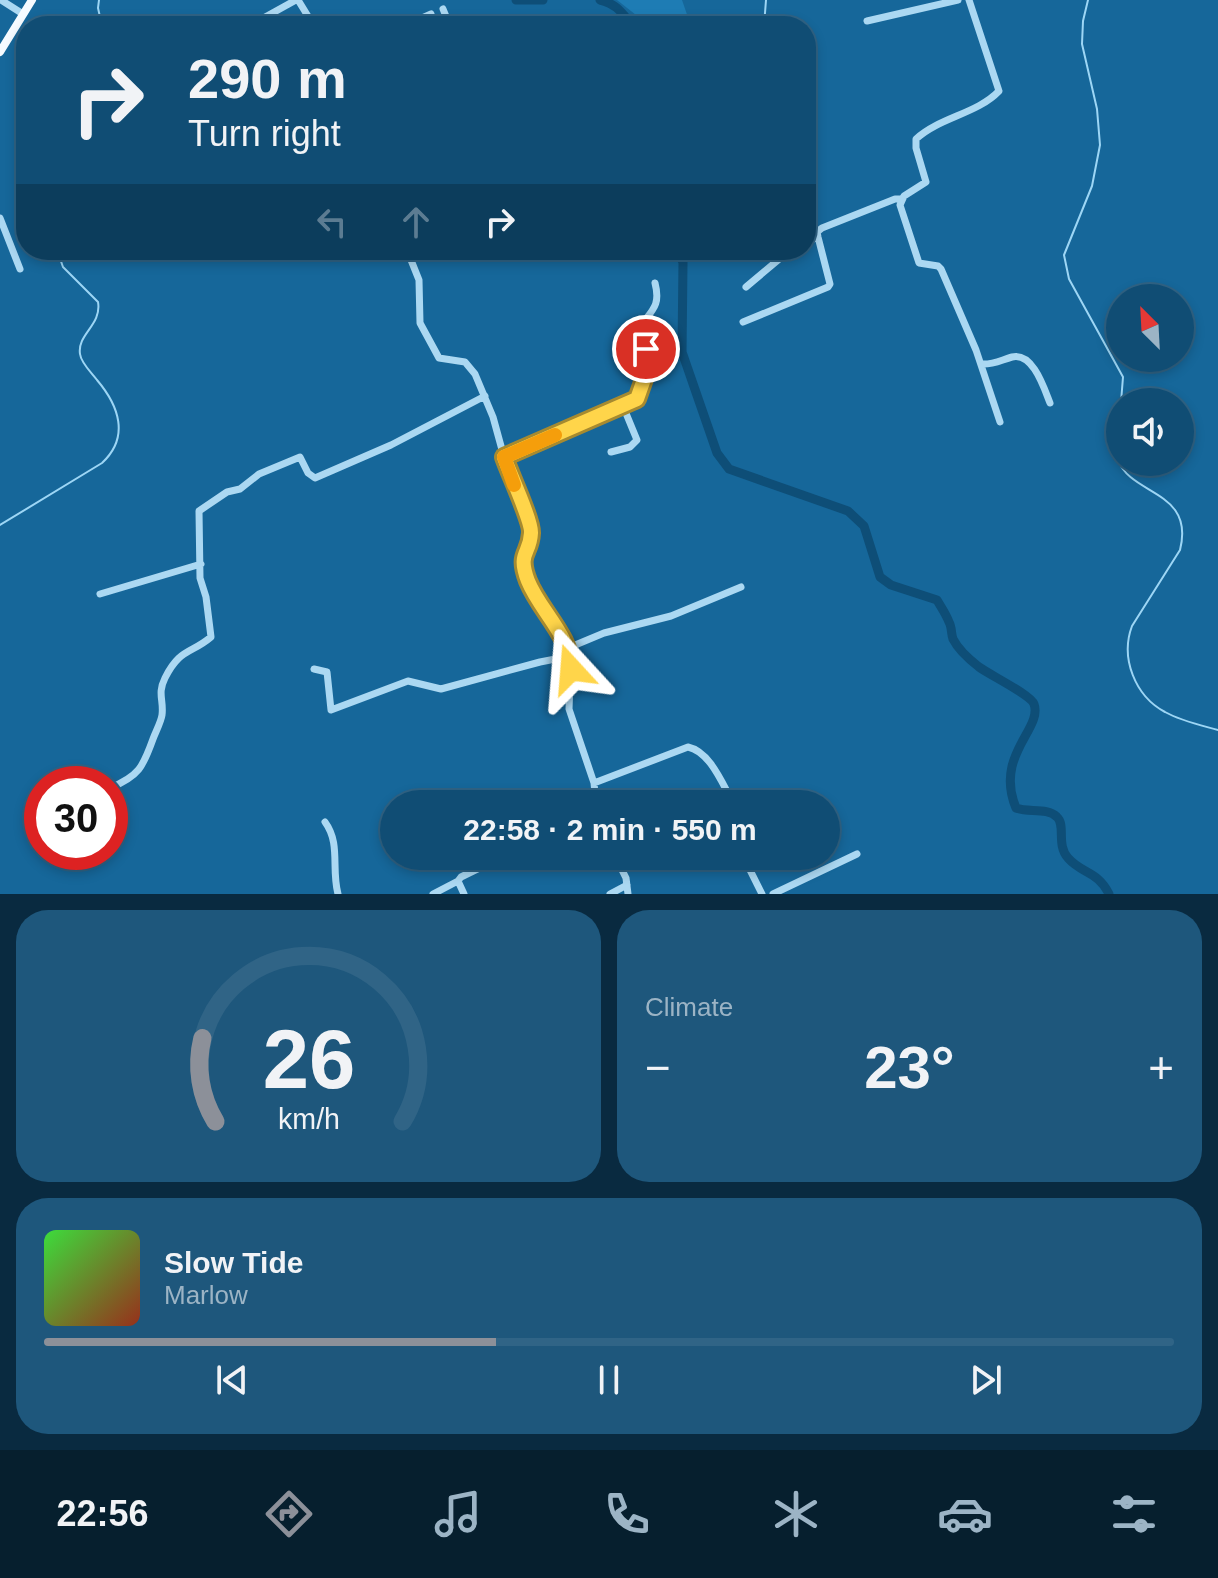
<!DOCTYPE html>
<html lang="en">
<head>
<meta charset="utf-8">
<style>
  :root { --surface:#104d74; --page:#1e577c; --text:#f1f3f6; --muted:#9cb4c5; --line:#306486; --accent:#8c9099 }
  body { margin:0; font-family:Helvetica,sans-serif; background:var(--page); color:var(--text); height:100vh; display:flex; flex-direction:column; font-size:30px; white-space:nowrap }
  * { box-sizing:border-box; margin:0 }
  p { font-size:26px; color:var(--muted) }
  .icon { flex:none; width:44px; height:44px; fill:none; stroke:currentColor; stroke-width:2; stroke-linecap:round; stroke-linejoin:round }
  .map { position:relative; height:894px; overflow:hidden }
  .side { display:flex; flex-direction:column; gap:16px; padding:16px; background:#092a40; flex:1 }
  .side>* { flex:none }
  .banner { position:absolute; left:16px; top:16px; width:800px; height:244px; border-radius:32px; box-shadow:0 4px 12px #0003,0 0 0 2px var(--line); background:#104d74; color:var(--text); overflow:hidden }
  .needle { width:52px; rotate:336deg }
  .buttons { position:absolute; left:1106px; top:284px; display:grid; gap:16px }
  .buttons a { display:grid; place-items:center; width:88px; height:88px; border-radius:50%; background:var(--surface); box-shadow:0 4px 12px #0003,0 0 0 2px var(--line); font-size:40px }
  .speed { position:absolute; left:24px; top:766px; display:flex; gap:16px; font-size:40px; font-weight:700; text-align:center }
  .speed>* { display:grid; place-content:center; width:104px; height:104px; border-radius:50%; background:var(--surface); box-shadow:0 4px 12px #0003,0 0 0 2px var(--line); line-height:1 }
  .speed .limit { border:12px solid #d22; background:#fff; color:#111 }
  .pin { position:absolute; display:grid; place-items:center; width:68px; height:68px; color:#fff; margin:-34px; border:4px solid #fff; border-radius:50%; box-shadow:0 2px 8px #0007 }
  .me { position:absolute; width:88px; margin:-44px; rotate:341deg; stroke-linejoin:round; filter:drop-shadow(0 0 6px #0008) }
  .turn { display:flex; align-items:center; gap:28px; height:168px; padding:0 40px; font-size:36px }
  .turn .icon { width:104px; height:104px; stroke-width:2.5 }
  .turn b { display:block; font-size:56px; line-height:68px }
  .lanes { display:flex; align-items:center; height:76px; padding:0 40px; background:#0003; justify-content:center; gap:40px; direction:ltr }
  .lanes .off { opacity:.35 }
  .big { font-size:60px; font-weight:700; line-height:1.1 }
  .side .card { flex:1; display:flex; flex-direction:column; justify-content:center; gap:12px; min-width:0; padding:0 28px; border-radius:32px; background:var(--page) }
  .side .dial { align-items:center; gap:0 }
  .dial svg { height:208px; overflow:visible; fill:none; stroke:var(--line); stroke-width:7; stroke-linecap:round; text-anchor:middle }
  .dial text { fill:var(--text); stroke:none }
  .song { display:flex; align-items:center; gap:24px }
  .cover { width:96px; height:96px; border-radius:12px; background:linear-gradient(135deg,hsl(120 70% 55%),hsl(10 70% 35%)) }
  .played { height:8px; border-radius:4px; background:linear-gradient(90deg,var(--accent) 40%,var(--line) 40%) }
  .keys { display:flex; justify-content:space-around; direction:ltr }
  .heat { display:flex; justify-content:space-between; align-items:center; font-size:44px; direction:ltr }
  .side .tiles { flex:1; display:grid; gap:16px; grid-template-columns:1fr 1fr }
  .card:last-child { grid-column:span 2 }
  .trip { position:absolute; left:380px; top:790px; width:460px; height:80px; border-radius:40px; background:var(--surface); box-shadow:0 4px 12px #0003,0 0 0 2px var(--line); font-weight:700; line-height:80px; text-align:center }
  .tabs { display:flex; height:128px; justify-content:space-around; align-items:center; background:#061f2e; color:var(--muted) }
  .tabs .icon { width:56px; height:56px }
  .tabs .on { color:var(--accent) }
  .tabs b { font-size:36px; color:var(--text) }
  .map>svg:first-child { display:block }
  .green { fill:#1e7cb4 }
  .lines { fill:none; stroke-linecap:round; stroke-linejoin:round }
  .stream { stroke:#9dd6f5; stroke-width:2 }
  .river { stroke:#0e4e77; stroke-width:9 }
  .minor { stroke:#abd8f2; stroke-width:7 }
  .major { stroke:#f6fbff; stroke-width:8 }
  .route-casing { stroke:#a68a30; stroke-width:20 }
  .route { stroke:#ffd54a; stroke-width:14 }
  .slow { stroke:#f59e0b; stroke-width:14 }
</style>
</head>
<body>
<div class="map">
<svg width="1218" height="894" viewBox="0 0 1218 894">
  <rect width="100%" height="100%" fill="#16679a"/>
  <path class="green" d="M617,0H682L691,26H650Z"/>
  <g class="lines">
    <path class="stream" d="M99,0L98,8L102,26
      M1088,0L1083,21L1082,44L1097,109L1100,145L1092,186L1064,255L1069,279L1123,377L1121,402
      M764,26L766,0
      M1120,417C1119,430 1114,448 1118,460C1131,496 1195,490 1180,550L1132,626C1120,658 1135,696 1165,712C1181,721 1200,725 1218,730
      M0,525L102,463C130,437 119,406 97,380C91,372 81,363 80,354C77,334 102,325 98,302L63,267L57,250"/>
    <path class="river" d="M516,0H543
      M600,0C617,4 622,13 633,26
      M676,250L683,262L682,352L717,453L729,469L848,511L864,526L880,577L891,585L937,600C941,607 946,614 949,622C952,627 951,634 953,639C958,649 970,660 979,667C990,675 1031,695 1034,704C1043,729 994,755 1016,808C1028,813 1047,807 1057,817C1066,825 1056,845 1068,858C1082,874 1098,871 1109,894"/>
    <path class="minor" d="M1,0L23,14
      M298,0L314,26
      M969,0L999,91C977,114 940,117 916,139V148L926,182L904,196L900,205L919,263L938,266L941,269L976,350L1000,422
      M443,9L450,26
      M867,21L958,0
      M249,26L296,0
      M404,26L431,14L435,26
      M0,218L20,269
      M806,242L818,237
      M407,250L419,280L420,323L439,358L465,362L475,374L493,417L504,457L530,527C532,539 524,546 523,558C521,586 553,625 568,648L571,656L569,709L594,783L596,804
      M746,287L790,250
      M743,322L828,287L830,284L818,237L817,232L822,228L895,199H900
      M981,364C993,365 1001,360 1012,357C1033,352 1044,388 1050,403
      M611,452L630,447L637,440L623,406
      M504,457L637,399L649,365L639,328C652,310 661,306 655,283
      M100,594L201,564
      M568,648L604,633L671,616L741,587
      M314,669L327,672L331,710L408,681L441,689L540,662L571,656
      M594,783L688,747C711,752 723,786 734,804
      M110,788C139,776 143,767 153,739C156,731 161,722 162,715C164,700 157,694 165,678C180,648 191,654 211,637L206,597L200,578L199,511L227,492L240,489L259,474L300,457L308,473L315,478L391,445L485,396
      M513,804L528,798L531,804
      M325,822C341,844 331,868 338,894
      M615,856L626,878L628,894
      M743,856L762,894
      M458,881L464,894
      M433,894L458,881L461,877L504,856
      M610,894L627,885
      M773,894L857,854"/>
    <path class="major" d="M0,52L32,0"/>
  </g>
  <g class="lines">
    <defs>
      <path id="route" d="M571,669C571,636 540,611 528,581C517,552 530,555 531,533C532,521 509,472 504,457L637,399L649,365L646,349"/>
    </defs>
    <use href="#route" class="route-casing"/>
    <use href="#route" class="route"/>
    <path class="slow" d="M514,485L504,457L555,435"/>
  </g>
</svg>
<div class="buttons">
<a><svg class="needle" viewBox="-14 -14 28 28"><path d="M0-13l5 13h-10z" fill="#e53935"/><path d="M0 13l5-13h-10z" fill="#9cb4c5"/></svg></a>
<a><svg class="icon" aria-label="sound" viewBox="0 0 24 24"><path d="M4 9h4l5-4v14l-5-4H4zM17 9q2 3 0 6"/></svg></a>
</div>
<div class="speed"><div class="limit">30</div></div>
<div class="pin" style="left:646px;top:349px;background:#d93025"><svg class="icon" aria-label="arrive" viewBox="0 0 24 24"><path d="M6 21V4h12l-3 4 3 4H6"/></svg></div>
<svg class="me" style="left:571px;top:669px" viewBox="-20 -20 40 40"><path d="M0-17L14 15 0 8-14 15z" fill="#ffd54a" stroke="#fff" stroke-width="4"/></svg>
<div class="trip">22:58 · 2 min · 550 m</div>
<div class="banner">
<div class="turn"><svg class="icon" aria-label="right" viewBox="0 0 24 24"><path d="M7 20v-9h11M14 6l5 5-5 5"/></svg><div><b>290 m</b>Turn right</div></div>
<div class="lanes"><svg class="icon off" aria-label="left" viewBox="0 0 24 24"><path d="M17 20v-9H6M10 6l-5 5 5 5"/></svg><svg class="icon off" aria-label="ahead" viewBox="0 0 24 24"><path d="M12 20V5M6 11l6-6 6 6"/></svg><svg class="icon" aria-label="right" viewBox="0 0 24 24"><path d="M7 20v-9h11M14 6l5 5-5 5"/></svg></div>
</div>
</div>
<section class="side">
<div class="tiles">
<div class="card dial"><svg viewBox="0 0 100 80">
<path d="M14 69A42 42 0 1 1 86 69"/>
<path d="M14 69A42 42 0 0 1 9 37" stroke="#8c9099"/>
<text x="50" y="56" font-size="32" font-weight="700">26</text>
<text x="50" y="72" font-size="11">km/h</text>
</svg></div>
<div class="card"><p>Climate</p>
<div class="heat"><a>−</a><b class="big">23°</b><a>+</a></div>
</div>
<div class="card">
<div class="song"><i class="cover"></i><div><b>Slow Tide</b><p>Marlow</p></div></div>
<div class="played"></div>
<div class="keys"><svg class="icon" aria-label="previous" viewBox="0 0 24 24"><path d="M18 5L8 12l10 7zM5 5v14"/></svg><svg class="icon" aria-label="pause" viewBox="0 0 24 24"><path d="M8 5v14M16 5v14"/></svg><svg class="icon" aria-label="next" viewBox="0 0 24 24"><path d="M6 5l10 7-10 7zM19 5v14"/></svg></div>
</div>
</div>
</section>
<nav class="tabs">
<b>22:56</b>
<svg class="icon on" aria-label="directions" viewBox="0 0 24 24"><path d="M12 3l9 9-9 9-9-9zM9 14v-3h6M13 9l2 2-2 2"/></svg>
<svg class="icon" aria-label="music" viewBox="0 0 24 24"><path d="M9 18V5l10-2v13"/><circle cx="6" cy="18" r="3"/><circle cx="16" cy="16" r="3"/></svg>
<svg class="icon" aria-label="phone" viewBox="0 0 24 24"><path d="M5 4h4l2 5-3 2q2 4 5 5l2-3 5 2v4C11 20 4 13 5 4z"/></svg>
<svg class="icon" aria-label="climate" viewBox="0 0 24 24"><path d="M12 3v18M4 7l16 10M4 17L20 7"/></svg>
<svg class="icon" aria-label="car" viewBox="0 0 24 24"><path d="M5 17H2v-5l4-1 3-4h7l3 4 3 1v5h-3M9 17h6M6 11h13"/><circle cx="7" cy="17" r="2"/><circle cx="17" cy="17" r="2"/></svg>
<svg class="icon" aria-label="filters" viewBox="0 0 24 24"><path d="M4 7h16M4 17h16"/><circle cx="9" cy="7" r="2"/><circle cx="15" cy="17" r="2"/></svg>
</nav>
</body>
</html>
